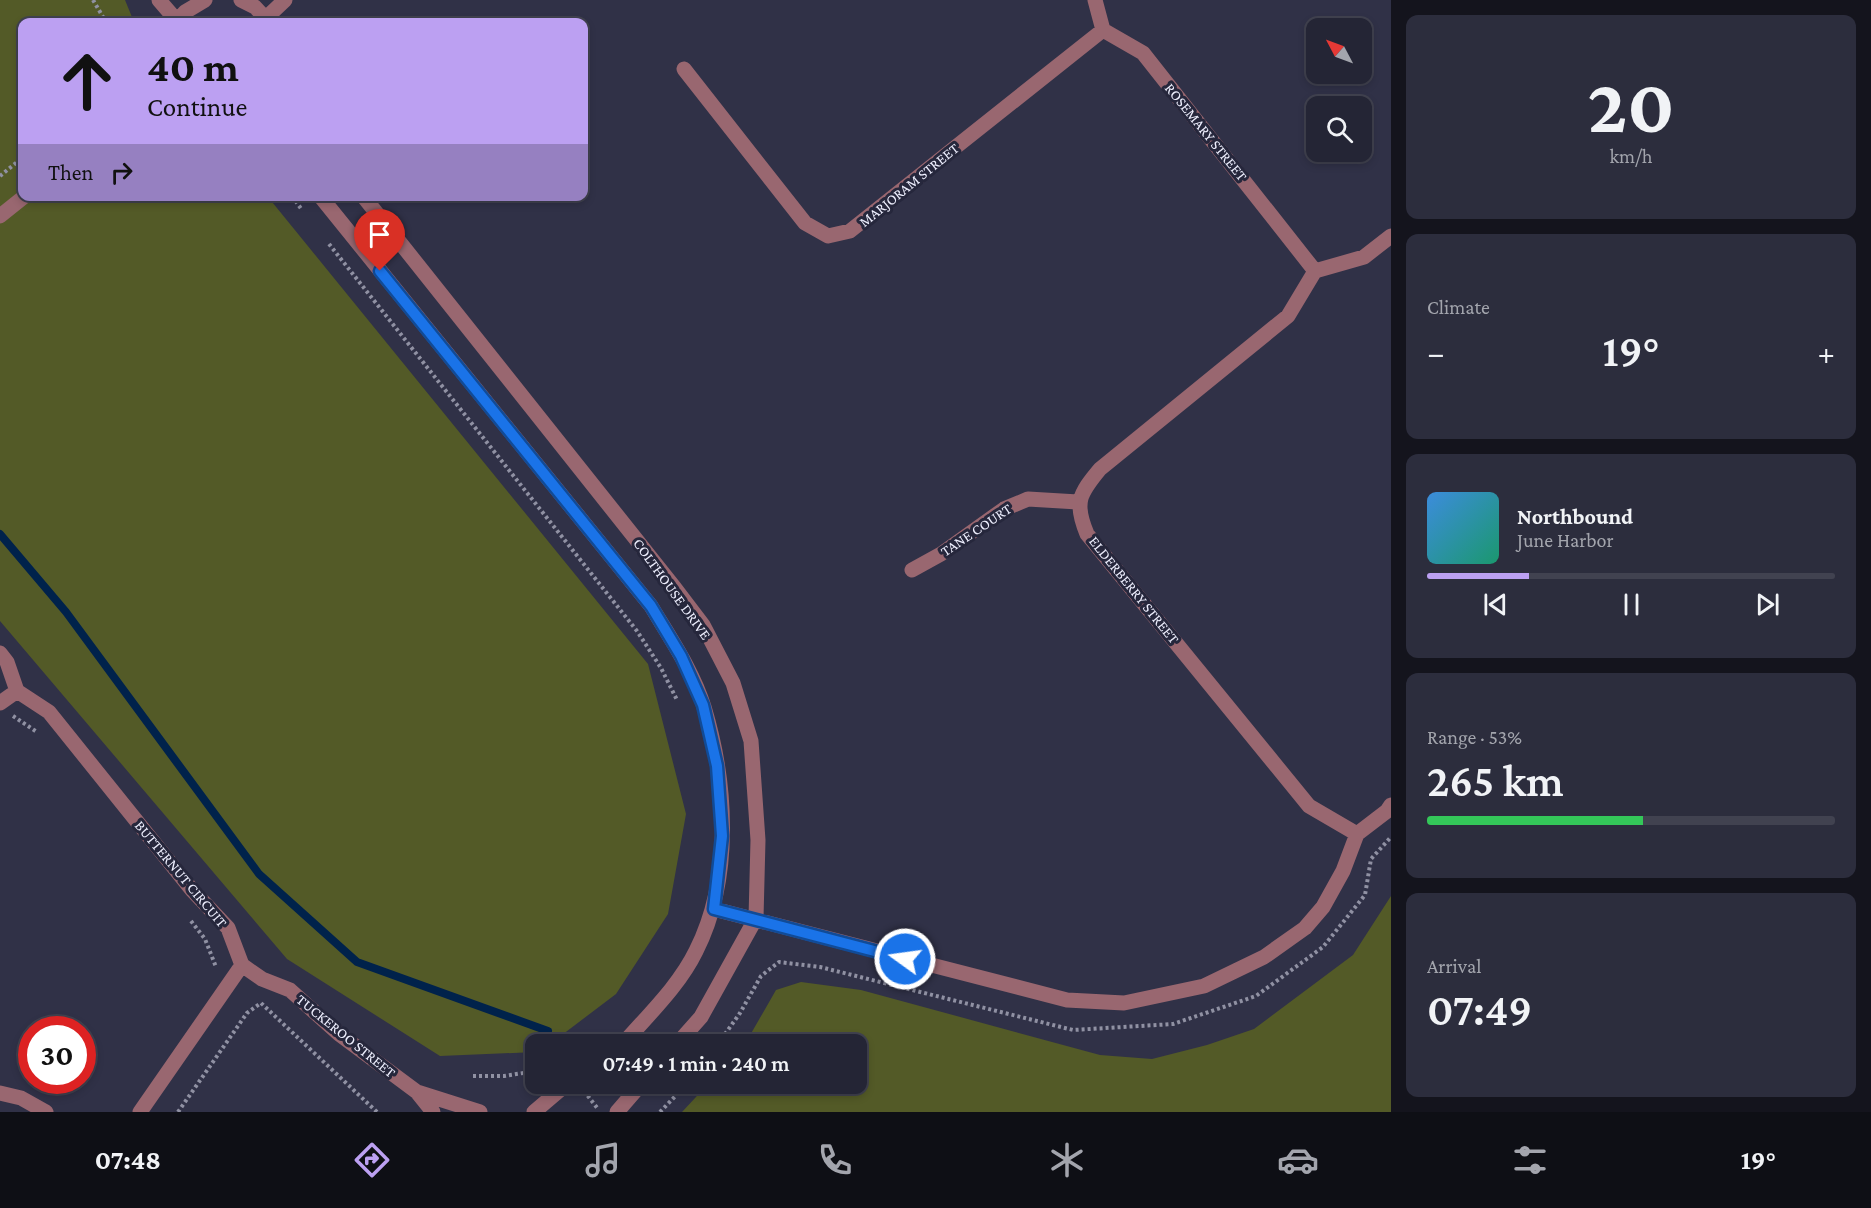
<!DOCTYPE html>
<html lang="en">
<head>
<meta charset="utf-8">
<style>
  :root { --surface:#242535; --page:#2c2d3d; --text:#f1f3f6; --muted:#a3a5ad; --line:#414250; --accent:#bca0f2 }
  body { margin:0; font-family:"Crimson Pro",serif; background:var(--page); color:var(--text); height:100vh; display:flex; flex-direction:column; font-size:22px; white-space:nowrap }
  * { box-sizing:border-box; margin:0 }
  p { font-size:20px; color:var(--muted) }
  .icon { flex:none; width:33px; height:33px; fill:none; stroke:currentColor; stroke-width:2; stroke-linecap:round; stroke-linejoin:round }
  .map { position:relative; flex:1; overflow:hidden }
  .side { display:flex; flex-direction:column; gap:15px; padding:15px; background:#14141d; width:480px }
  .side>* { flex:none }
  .hud { position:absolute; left:18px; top:18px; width:570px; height:183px; border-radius:12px; box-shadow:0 3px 9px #0003,0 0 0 2px var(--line); background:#bca0f2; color:#111; overflow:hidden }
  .needle { width:39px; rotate:311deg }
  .buttons { position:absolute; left:1306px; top:18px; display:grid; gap:12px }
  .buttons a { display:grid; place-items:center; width:66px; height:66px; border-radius:12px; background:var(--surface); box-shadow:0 3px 9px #0003,0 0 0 2px var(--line); font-size:30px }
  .speed { position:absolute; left:18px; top:1016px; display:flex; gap:12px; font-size:30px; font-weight:700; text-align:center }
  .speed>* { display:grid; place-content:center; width:78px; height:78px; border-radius:50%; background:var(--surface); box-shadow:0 3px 9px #0003,0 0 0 2px var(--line); line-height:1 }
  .speed .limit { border:9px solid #d22; background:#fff; color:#111 }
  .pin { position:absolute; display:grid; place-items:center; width:51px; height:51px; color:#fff; margin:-62px -26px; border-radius:50% 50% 50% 0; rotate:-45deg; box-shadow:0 0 6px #0007 }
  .pin .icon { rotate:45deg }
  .me { position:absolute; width:66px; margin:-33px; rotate:284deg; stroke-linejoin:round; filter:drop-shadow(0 0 4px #0008) }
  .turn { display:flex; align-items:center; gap:21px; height:126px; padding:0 30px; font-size:27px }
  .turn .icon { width:78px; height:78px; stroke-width:2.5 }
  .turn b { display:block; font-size:42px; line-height:51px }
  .then { display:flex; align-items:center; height:57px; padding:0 30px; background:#0003; gap:12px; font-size:22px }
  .big { font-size:45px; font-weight:600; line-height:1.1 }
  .side .card { flex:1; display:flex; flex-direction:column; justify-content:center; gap:9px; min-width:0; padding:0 21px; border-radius:12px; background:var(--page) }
  .side .dial { align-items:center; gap:0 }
  .dial b { font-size:78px; line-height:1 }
  .song { display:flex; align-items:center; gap:18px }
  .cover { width:72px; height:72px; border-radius:9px; background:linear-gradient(135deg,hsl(210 70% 55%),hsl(160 70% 35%)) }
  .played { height:6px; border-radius:3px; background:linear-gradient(90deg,var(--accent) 25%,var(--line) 25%) }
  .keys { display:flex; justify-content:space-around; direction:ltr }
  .heat { display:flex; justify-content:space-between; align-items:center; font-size:33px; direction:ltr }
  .charge { height:9px; border-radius:4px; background:linear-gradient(90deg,#34c759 53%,var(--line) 0) }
  .trip { position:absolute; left:525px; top:1034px; width:342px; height:60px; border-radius:12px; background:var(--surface); box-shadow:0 3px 9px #0003,0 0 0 2px var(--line); font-weight:600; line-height:60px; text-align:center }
  .dock { display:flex; height:96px; justify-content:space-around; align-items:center; background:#0e0f15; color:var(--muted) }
  .dock .icon { width:42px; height:42px }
  .dock .current { color:var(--accent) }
  .dock b { font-size:27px; color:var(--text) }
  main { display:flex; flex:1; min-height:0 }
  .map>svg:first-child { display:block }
  .green { fill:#535a27 }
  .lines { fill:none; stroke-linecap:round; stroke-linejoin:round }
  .stream { stroke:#00224b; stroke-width:8 }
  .path { stroke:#9091a3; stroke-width:4; stroke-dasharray:3 3; stroke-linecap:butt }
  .minor { stroke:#996770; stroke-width:15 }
  .route-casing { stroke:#114b97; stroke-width:15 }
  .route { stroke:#1a73e8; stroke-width:10 }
  .labels { text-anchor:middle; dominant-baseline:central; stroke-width:6; stroke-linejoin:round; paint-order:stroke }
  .street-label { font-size:15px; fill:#eeeffe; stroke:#26273c }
</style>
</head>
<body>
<main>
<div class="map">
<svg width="1391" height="1112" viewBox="0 0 1391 1112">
  <rect width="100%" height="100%" fill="#303147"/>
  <path class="green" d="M0,0H125L134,22H22V196L268,197L648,664L686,814L668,914L616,994L550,1044H536L535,1052L440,1056L287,959L0,621Z
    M1391,896V1112H682L709,1083H856V1044H745L776,990L801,982L861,990L1100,1055L1152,1059L1207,1045L1254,1029L1353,955Z"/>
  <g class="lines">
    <path class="stream" d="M0,534L66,612L259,874L357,962L548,1031"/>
    <path class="path" d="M93,0L106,22
      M0,176L22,158
      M292,196L302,210
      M329,244L637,631L661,668L677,700
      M13,716L37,732
      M191,921L205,939L216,967
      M718,1044L740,1013L761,976L779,962L820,967L1073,1030L1173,1024L1256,996L1323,947L1365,895L1371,859L1391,837
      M473,1076H504L536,1071
      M584,1091L598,1109
      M178,1112L247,1013L261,1003L377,1112
      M660,1112L688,1083"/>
    <path class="minor" d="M159,0L177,21
      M241,0L255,7L269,22
      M1095,0L1103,30L1143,53L1315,271
      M266,18L285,0
      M176,22L185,12L205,0
      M684,69L805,223L828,236L850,231L1103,30
      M320,196L651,606C670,638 693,671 704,707C727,783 733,878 696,951C679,986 648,1015 623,1044
      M363,196L674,587L703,625L733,683L751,741L758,840L756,918L701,1017L677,1044
      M0,216L25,196
      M1315,271L1288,316L1100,469C1079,494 1074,503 1087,534L1309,806L1357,834
      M1315,271L1364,257L1391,236
      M912,570L941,554L1004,509L1028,499L1078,502
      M0,653L7,662L17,691L49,712L192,890L228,928L242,965
      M0,703L17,691
      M714,909L1067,1000L1124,1003L1204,986L1264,957L1305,928L1323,907L1343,871L1357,834L1387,811L1391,805
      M242,965L262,979L290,990L339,1034L417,1092L433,1112
      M417,1092L480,1112
      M0,1093L21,1098L46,1112
      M140,1112L242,965
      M534,1112L568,1083
      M617,1112L642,1083"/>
  </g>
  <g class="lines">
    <defs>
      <path id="route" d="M380,271L651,606L681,656L703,705L717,766L722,836L714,909L905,959"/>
    </defs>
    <use href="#route" class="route-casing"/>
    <use href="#route" class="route"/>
  </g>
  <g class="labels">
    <g class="street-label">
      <text transform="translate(1206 132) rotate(51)">ROSEMARY STREET</text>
      <text transform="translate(909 185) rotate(-39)">MARJORAM STREET</text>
      <text transform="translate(976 530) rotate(-34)">TANE COURT</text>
      <text transform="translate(672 589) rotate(54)">COLTHOUSE DRIVE</text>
      <text transform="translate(1134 590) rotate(51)">ELDERBERRY STREET</text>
      <text transform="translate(181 874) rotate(50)">BUTTERNUT CIRCUIT</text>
      <text transform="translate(346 1036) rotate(39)">TUCKEROO STREET</text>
    </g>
  </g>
</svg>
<div class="buttons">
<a><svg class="needle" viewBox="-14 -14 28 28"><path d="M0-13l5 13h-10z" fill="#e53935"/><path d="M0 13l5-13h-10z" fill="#a3a5ad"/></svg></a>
<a><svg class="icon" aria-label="search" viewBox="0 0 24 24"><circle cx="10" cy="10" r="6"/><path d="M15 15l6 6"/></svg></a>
</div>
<div class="speed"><div class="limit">30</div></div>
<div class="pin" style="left:380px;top:271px;background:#d93025"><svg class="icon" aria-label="arrive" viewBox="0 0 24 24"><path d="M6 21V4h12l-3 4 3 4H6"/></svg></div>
<svg class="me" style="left:905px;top:959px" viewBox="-20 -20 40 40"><circle r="17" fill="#1a73e8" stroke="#fff" stroke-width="3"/><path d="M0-11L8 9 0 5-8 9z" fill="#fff"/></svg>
<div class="trip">07:49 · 1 min · 240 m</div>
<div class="hud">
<div class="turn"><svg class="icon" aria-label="ahead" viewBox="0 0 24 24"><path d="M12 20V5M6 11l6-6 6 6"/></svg><div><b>40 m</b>Continue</div></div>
<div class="then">Then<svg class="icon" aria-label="right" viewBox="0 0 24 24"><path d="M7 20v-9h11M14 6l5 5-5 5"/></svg></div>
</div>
</div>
<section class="side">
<div class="card dial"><b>20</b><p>km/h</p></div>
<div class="card"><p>Climate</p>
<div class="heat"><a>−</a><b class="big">19°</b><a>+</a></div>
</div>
<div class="card">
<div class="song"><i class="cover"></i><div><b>Northbound</b><p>June Harbor</p></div></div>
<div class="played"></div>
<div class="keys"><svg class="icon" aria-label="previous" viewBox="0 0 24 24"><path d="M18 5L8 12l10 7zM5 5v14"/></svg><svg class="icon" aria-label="pause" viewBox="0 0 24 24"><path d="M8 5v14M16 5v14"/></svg><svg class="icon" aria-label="next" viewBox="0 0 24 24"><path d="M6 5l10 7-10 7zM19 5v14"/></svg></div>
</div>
<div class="card"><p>Range · 53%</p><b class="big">265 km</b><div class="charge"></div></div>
<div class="card"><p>Arrival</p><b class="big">07:49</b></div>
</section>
</main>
<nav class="dock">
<b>07:48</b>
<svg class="icon current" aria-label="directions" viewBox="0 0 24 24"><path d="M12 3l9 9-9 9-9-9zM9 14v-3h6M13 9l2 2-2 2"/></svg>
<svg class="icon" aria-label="music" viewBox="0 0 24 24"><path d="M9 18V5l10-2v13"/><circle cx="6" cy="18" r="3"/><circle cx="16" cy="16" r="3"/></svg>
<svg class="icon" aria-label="phone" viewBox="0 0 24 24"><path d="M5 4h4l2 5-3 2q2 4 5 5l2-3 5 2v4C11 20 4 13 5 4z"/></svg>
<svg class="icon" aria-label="climate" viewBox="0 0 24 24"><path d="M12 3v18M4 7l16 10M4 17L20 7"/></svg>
<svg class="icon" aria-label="car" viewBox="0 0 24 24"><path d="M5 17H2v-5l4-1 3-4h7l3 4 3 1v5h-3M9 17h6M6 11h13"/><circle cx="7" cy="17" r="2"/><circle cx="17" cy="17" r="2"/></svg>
<svg class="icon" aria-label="filters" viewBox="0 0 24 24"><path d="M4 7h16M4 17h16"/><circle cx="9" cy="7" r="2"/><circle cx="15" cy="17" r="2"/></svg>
<b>19°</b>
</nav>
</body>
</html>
